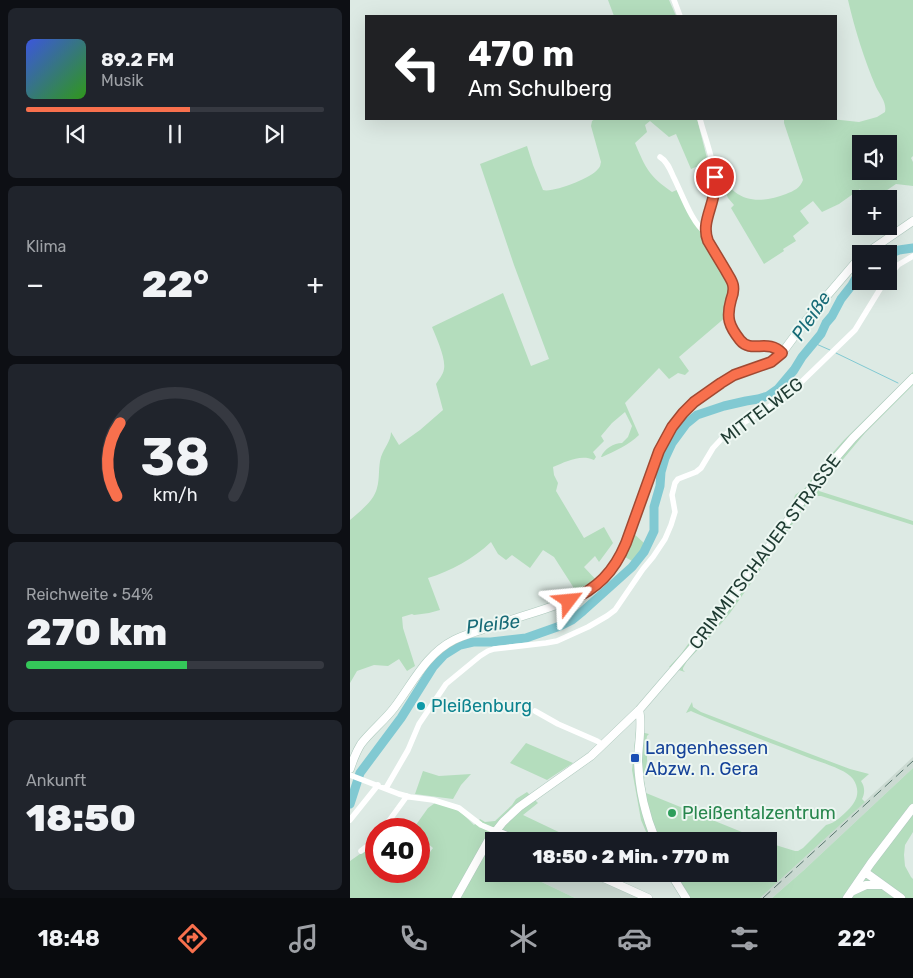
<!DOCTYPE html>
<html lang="de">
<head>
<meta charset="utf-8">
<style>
  :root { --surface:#171b24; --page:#20242c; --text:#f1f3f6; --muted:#9ea1a6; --line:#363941; --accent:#f8704d }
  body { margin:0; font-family:Rubik,sans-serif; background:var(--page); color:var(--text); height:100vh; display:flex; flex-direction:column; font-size:19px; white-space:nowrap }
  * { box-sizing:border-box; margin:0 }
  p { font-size:16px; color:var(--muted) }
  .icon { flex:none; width:28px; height:28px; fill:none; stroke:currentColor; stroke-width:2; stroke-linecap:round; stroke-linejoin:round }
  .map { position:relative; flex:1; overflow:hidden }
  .drawer { display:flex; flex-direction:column; gap:8px; padding:8px; background:#0d0f14; width:350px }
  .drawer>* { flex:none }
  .banner { position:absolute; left:15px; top:15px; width:472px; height:105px; border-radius:0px; box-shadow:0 5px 20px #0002; background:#202124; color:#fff; overflow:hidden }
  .buttons { position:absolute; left:502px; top:135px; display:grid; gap:10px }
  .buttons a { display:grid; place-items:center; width:45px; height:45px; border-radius:0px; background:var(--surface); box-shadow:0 5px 20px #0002; font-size:25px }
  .speed { position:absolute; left:15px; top:818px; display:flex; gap:10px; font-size:25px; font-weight:700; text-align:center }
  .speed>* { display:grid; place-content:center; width:65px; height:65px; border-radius:50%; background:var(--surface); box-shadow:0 5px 20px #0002; line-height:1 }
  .speed .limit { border:8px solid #d22; background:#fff; color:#111 }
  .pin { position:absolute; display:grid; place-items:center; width:42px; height:42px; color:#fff; margin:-21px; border:2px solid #fff; border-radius:50%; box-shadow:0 1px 5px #0007 }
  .me { position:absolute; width:55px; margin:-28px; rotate:61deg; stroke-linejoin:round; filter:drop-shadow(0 0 4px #0008) }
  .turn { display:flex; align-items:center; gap:18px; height:105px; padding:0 20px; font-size:22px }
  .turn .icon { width:65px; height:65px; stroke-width:2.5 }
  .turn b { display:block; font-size:35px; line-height:42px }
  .big { font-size:38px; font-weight:800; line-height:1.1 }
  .drawer .card { flex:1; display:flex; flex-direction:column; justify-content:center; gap:8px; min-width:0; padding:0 18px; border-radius:8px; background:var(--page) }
  .drawer .dial { align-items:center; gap:0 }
  .dial svg { height:130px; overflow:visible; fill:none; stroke:var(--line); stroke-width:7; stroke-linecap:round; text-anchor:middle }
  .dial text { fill:var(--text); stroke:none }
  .song { display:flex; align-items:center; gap:15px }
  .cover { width:60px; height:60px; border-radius:8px; background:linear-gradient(135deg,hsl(230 70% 55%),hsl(110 70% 35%)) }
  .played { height:5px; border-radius:2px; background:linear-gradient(90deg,var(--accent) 55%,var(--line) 55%) }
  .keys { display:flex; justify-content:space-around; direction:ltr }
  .heat { display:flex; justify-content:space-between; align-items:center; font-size:28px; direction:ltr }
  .charge { height:8px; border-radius:4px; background:linear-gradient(90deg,#34c759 54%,var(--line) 0) }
  .trip { position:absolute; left:135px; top:832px; width:292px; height:50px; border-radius:0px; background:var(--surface); box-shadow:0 5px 20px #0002; font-weight:800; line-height:50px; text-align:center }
  .tabs { display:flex; height:80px; justify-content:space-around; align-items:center; background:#090b0e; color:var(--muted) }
  .tabs .icon { width:35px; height:35px }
  .tabs .on { color:var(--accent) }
  .tabs b { font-size:22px; color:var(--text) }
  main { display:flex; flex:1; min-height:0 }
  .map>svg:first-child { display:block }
  .built { fill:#cbdad2 }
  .green { fill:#b4ddbd; fill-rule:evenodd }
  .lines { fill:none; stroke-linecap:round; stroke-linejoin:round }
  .stream { stroke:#81c9d2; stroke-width:1 }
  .river { stroke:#81c9d2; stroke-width:9 }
  .secondary-casing { stroke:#b0cabf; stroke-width:9 }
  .street { stroke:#fff; stroke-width:5.5 }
  .secondary { stroke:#fff; stroke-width:8 }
  .rail { stroke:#58766d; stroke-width:1; stroke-dasharray:10 5; stroke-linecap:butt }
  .route-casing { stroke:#a14932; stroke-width:12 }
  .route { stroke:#f8704d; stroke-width:9 }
  .culture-dot { fill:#0f9aa8; stroke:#edf7f2; stroke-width:2 }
  .transit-dot { fill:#1a4fb4; stroke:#edf7f2; stroke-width:2 }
  .leisure-dot { fill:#2e9e5b; stroke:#edf7f2; stroke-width:2 }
  .labels { text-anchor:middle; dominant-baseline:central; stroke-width:4; stroke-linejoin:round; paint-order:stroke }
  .street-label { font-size:18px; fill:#1e3a31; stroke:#edf7f2 }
  .culture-label { font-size:18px; fill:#0d838f; stroke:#edf7f2; text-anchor:start }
  .transit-label { font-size:18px; fill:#164399; stroke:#edf7f2; text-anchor:start }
  .leisure-label { font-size:18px; fill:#27864d; stroke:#edf7f2; text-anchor:start }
  .water-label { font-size:19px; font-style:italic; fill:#176b77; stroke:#edf7f2 }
</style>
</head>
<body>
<main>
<section class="drawer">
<div class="card">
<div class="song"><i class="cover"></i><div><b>89.2 FM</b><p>Musik</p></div></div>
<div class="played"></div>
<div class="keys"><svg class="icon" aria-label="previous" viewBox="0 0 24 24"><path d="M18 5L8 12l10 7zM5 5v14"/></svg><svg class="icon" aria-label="pause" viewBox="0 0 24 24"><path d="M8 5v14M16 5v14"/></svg><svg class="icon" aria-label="next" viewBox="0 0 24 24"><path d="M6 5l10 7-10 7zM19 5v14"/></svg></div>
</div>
<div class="card"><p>Klima</p>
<div class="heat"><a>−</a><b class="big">22°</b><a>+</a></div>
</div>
<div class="card dial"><svg viewBox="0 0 100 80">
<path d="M14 69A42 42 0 1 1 86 69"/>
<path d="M14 69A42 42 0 0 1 16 24" stroke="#f8704d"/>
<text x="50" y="56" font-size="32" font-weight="700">38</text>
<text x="50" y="72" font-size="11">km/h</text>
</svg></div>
<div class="card"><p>Reichweite · 54%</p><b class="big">270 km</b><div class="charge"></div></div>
<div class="card"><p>Ankunft</p><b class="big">18:50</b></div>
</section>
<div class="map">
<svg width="563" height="898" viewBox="0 0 563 898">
  <rect width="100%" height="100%" fill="#ddeae4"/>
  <path class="built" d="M563,757V768L454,870L422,898H410Z
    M175,874H246L300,898H225Z"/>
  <path class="green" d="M258,0H319L326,16H264Z
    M498,0H563V156L561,158L563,162V186L546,184L524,199H517L510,189L489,204L472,212L463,201L450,211L459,223L443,236L446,241L433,249L434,251L414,264L381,208L384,205L378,198L362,160L367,159C371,171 374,184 385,192C400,204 420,200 436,194C444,191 450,188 453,180L434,123V119H481L509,122L527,117L535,112C537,103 530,95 526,87C514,59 505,30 498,0ZM511,144H539V171H511Z
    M245,119H347L358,162L341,169L326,134L319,137L300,121L295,125L297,132L285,143C296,169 299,176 322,192L329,189L338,210L367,256L382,284L377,316L329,357L339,371L335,375L328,373L319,379L309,368L275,403L289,435C279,445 265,451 252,457H251C254,449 264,443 272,443L278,437L282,426L275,412L262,423L251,436L254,441L243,452L246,457L244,460C230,454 216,462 203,467L204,475L208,483L206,491L234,538L254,527L263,543L249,562L245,556L234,567L248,582L229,596L204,557L193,550L180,568L162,555L156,560L148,554L141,542C123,559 101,571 78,578L90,610L79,613L64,615L62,614L52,617L53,628L65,666L57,671L49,659L38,666L24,665L7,671L0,683V520C10,511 24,501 27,488C30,478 28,467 31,457C34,448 41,441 41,432L49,445L70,430L93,410L86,384C89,379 93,375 94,369C96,358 86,337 82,327L153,293L181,366L199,359L164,265L130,164L177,146L183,165L193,190C203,193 242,178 248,169C251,166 250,165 251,162L241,126L242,121Z
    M563,372V385L515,433L468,489L469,491L563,521V525L471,496H467L460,499L380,613L359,638L337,661L333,668V670L335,672L319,667L331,654L341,640L348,634L370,607L443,507L444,499L445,495L455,488L470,467L494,440Z
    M282,532L294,543L293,550L284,562L273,556Z
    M342,702L343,707L351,712L484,763L500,769L519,774L511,781C515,787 515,793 512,799L515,802L410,898H332L317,874H419V843L445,851H448L453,848L476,825C485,823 492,816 498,810C507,801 511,791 503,779C497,770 473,763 462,759C422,743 382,729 343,712L341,711L336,713Z
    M286,731L299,734L297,736L295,748L297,752V761L294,780L296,793L414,841H300L291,820L282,770Z
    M176,743L223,763L197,780L160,763Z
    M563,768V832L555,845L554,855L555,866L561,877L563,879V898H422L454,870Z
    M73,771L89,776L121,774L111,785L103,799L65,794Z
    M177,792L188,803L173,815L215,835L222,841H162L149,837L146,841H144V846L139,856L144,858V874H175L225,898H0V861L20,847L26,839V871H62L64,873L66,871H69V867L83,848L69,836V829H63L78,808L85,803C105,808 109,809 124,825L130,819L135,822L145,821L162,805L166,799Z"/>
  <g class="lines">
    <path class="stream" d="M464,343L480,350
      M486,353L548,383"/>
    <path class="river" d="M539,254L549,250L563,248
      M0,804L10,773L51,718L83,667L94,655L110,645L123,642H141L176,638L210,626L222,620L233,611L282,567L294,552L304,531V507L310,486L311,472L315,458L322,443L336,424L347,415L374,406L396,401L408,399L418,396L428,389L444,370L452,357L471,334L476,323L482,316L491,299L502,285L511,269"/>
    <defs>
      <path id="secondary" d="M515,254L563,221
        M289,710C293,724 288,746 288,761C289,789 295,815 306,841
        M0,769C3,760 6,752 11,744C21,731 34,721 44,708C63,683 76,654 104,640C114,635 126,632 136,628C150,624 163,619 176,615C215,603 249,593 270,556L313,441L322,427L333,413L357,393L384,375L421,362L432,353L458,318L511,256
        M145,831L169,841
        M515,872L551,898
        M245,874L298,898
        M321,874L336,898
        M503,891L516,885H532
        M106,898L138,841L153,822L169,807L241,756L289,710L369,617L456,495L483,461L503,438L563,378
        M497,898L521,863L563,808"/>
    </defs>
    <use href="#secondary" class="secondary-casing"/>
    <path class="street" d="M324,0L330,16
      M350,119C355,139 364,159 365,180C365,187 364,195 362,203C359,215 353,228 358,241C364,252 380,274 383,285C384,290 383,295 381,300C376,318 378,326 390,340C401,354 419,338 432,353
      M310,157C317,161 320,169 323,176C331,191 342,224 356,233
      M539,276L548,265L563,256
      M185,711L208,724L247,741L253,745
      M0,775L49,794L60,797L83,800L109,808L131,825L145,831
      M36,788L58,750L69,724L96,684L130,656L138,651L144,649L196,643L207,641L238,627L257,616L265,610L293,569L303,557L315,539L321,525L325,512L322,495L325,483L328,479L346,472L351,468L363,448L376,434L439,394L505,330L535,281
      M0,820L28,785
      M33,829L57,796
      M11,851L20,844L26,836"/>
    <use href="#secondary" class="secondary"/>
    <path class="rail" d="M413,898L563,761"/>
  </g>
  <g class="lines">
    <defs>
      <path id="route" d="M219,601C247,589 264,572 276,543L309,451L322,427L333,413L344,402L371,383L384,375L421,362L432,353C418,338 401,354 390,340C379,326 376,318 381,300C383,295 384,290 383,285C382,280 378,275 376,271C370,261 364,251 358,241C352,226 360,212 363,198C365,191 365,184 365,177"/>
    </defs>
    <use href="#route" class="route-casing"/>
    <use href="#route" class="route"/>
  </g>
  <circle class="culture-dot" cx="71" cy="706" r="5"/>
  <rect class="transit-dot" x="280" y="753" width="10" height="10" rx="2.5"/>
  <circle class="leisure-dot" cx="322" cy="813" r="5"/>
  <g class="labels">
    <g class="street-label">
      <text transform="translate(412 411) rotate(-37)">MITTELWEG</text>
      <text transform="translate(415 552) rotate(-53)">CRIMMITSCHAUER STRASSE</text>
    </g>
    <g class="culture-label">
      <text x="81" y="706">Pleißenburg</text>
    </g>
    <g class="transit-label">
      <text x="295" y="748">Langenhessen<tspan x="295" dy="21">Abzw. n. Gera</tspan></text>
    </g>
    <g class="leisure-label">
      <text x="332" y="813">Pleißentalzentrum</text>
    </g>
    <g class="water-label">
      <text transform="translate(461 316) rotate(-56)">Pleiße</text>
      <text transform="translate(143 624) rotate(-7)">Pleiße</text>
    </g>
  </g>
</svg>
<div class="buttons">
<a><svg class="icon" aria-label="sound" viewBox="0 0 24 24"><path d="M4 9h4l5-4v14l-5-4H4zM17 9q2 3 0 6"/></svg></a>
<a>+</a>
<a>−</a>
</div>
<div class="speed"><div class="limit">40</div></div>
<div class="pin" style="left:365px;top:177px;background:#d93025"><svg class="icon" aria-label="arrive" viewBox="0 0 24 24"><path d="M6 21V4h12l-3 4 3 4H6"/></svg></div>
<svg class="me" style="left:219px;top:601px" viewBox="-20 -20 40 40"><path d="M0-17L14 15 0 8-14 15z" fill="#f8704d" stroke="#fff" stroke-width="4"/></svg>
<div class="trip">18:50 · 2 Min. · 770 m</div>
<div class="banner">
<div class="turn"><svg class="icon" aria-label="left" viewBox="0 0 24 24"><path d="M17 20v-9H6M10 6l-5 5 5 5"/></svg><div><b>470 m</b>Am Schulberg</div></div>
</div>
</div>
</main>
<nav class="tabs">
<b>18:48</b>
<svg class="icon on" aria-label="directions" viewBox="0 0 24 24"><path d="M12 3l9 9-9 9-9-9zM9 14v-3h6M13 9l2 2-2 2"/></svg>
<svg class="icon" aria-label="music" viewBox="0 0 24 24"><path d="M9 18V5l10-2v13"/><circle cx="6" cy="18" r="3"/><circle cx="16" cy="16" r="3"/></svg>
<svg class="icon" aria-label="phone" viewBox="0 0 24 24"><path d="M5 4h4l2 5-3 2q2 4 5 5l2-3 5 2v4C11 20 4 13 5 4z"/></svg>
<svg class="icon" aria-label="climate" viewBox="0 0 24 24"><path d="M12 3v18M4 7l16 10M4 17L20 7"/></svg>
<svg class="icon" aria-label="car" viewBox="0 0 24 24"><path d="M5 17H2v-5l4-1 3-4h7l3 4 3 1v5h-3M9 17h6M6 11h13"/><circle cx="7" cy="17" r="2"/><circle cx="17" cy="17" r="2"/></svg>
<svg class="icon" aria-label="filters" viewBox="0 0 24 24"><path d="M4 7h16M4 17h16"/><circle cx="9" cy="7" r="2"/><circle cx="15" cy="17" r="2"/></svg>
<b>22°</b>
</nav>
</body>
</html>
